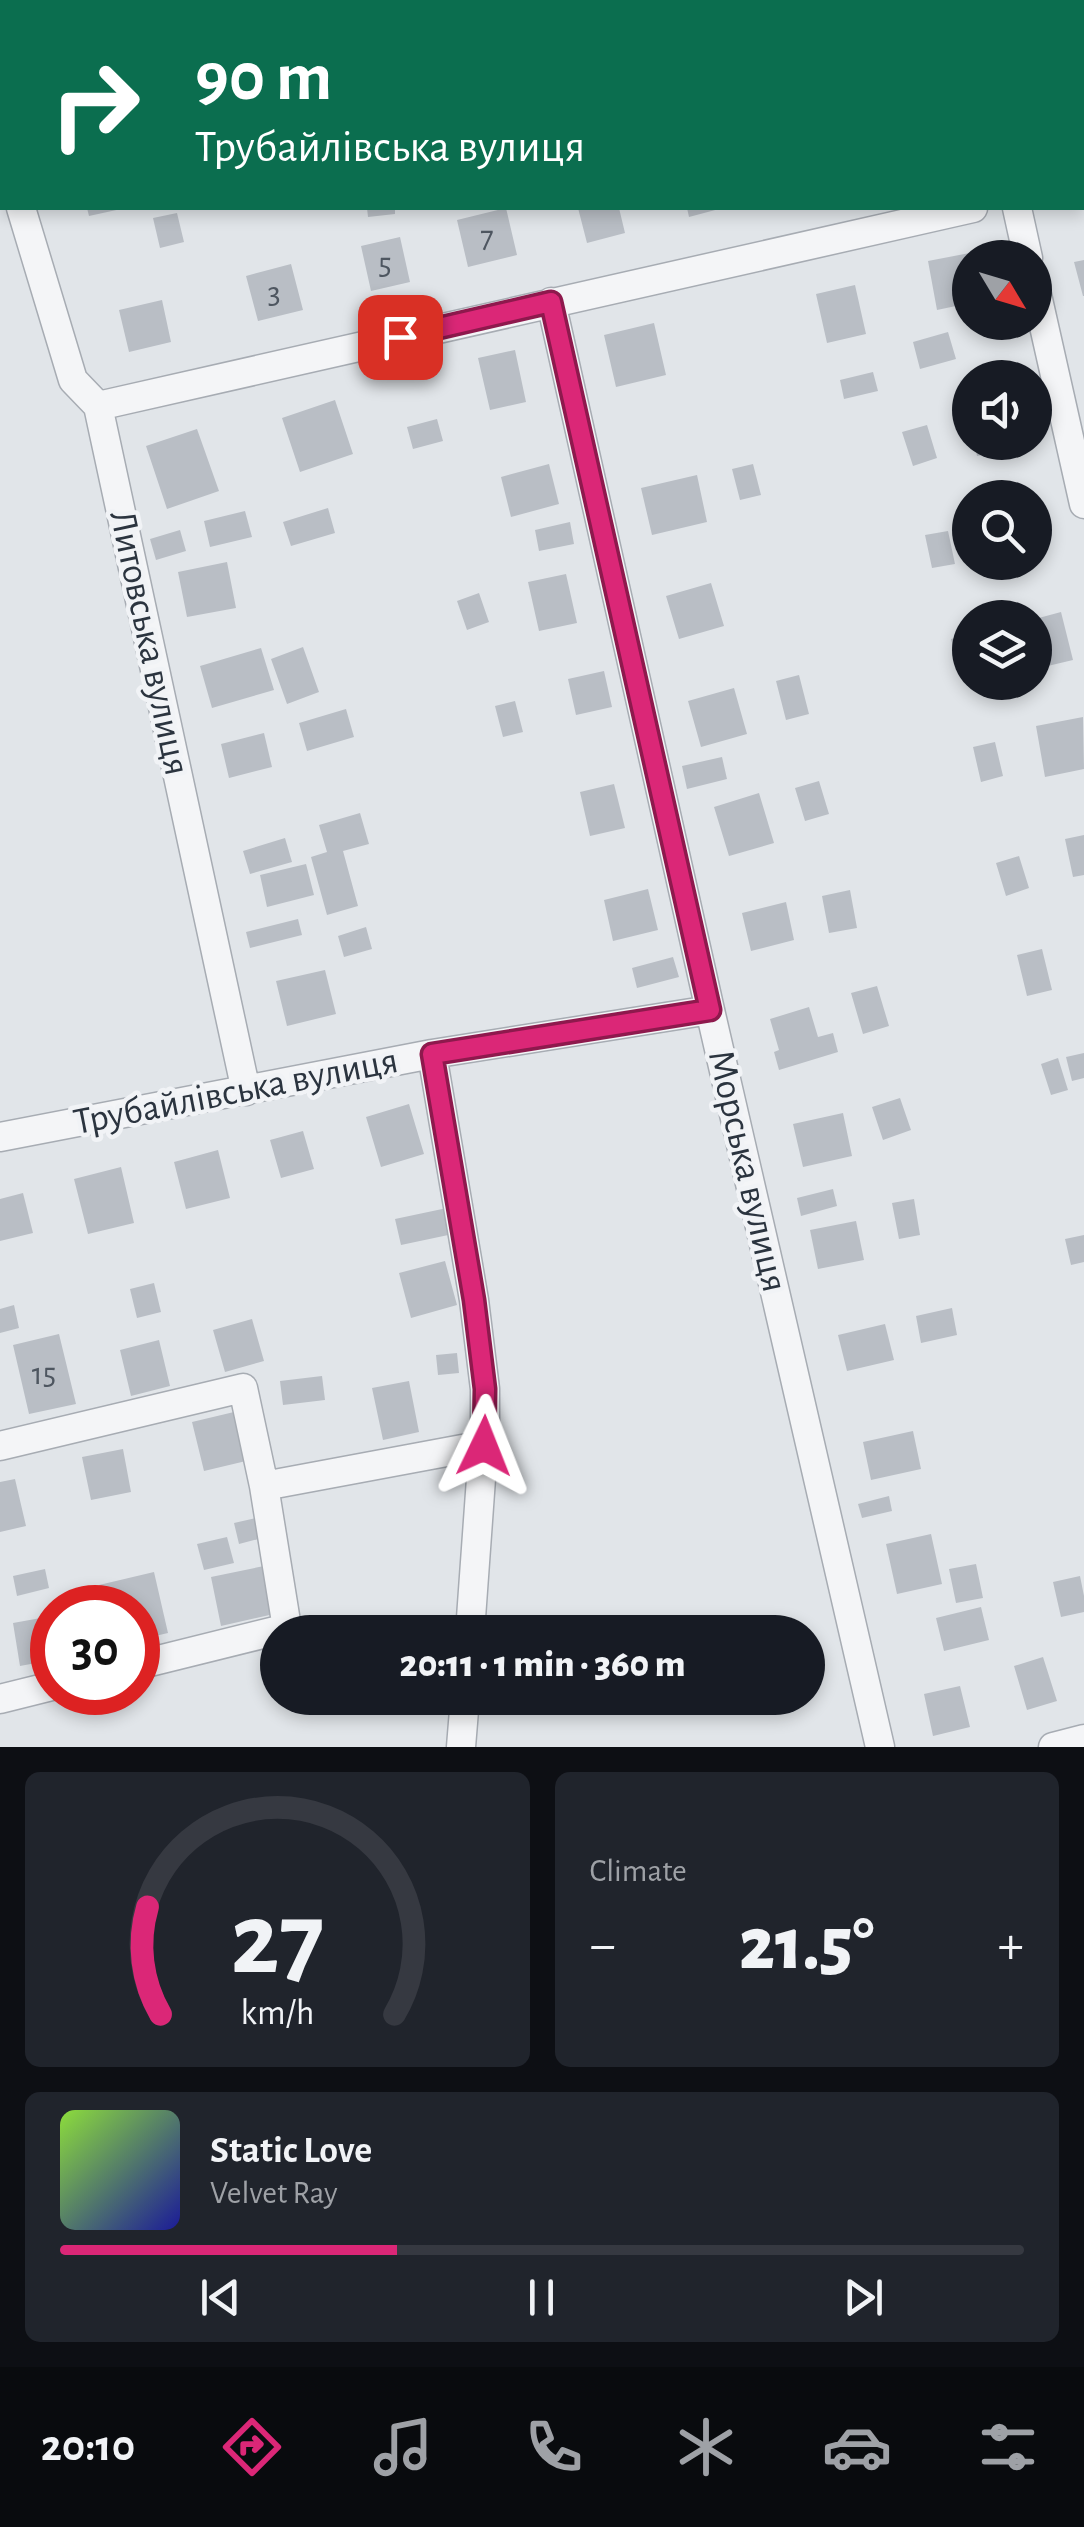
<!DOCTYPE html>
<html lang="en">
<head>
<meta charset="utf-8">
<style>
  :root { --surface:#171b24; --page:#20242c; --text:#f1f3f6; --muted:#9ea1a6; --line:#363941; --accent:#db2777 }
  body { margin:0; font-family:"Alegreya Sans",sans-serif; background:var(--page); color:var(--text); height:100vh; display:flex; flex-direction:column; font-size:38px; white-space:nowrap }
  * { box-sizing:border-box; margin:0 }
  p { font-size:32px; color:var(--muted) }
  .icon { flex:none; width:55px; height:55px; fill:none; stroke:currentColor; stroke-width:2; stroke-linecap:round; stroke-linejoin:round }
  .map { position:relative; height:1747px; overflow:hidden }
  .details { display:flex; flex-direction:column; gap:25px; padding:25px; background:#0d0f14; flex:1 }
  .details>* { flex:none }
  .guide { position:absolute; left:0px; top:0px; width:1085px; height:210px; box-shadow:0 5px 15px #0003; background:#0b6e4f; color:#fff; overflow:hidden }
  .needle { width:65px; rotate:128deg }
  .fabs { position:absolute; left:952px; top:240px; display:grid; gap:20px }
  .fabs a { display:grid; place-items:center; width:100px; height:100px; border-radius:50%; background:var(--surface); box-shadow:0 5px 15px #0003; font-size:50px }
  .speed { position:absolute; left:30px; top:1585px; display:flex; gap:20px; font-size:50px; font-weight:700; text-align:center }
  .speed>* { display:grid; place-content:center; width:130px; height:130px; border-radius:50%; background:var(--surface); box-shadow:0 5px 15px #0003; line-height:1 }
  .speed .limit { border:15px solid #d22; background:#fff; color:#111 }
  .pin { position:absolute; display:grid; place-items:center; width:85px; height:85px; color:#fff; margin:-42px; border-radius:20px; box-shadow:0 5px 15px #0006 }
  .me { position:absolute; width:110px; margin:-55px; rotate:2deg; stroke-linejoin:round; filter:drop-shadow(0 0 8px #0008) }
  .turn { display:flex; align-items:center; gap:35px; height:210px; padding:0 30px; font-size:45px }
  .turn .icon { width:130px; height:130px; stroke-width:2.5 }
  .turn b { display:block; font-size:70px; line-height:85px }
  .big { font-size:75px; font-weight:800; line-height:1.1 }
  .details .widget { flex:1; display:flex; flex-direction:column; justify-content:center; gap:15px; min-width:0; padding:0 35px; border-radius:15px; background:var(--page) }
  .details .dial { align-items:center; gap:0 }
  .dial svg { height:260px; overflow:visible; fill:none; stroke:var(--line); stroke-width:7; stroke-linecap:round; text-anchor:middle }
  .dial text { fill:var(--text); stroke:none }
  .song { display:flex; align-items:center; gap:30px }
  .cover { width:120px; height:120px; border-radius:15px; background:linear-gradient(135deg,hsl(90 70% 55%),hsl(240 70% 35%)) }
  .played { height:10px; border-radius:5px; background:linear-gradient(90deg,var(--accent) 35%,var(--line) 35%) }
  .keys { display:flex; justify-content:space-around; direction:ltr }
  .heat { display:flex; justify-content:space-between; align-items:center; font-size:55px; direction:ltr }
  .details .tiles { flex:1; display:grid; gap:25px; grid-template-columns:1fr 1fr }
  .widget:last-child { grid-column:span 2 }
  .trip { position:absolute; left:260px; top:1615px; width:565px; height:100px; border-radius:50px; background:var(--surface); box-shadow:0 5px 15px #0003; font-weight:800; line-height:100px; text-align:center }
  .tab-bar { display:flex; height:160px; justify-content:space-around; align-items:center; background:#090b0e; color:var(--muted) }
  .tab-bar .icon { width:70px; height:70px }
  .tab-bar .current { color:var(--accent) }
  .tab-bar b { font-size:45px; color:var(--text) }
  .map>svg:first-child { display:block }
  .building { fill:#b9bec5 }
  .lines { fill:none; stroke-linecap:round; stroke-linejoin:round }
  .minor-casing { stroke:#a7acb3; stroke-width:31 }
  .minor { stroke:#f4f5f7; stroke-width:28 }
  .route-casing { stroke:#8e194d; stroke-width:25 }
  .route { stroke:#db2777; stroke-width:18 }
  .labels { text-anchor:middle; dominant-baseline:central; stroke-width:9; stroke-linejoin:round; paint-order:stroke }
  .number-label { font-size:32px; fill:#4e5660 }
  .street-label { font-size:38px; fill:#2b343f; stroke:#f1f3f6 }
</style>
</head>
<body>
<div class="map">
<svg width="1084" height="1747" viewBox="0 0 1084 1747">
  <rect width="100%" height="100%" fill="#e1e5e9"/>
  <path class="building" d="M87,208H121V209L89,216Z
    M367,208H395V214L368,217Z
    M506,208L517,255L468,267L457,220Z
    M578,208H619L625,233L587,243Z
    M687,208H719V209L689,217Z
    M177,213L184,242L160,248L153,218Z
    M400,237L410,282L371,291L361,246Z
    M980,251L981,258H970V303L937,310L928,261Z
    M1084,260V296H1083L1074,262Z
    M291,264L303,310L258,321L246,276Z
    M855,285L866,334L827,343L816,294Z
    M162,300L171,342L129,352L119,310Z
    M654,323L666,375L616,387L604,335Z
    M948,332L956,359L920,369L913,342Z
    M515,350L526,402L490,410L478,358Z
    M873,372L878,391L844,399L840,380Z
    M335,400L353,454L300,472L282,418Z
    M437,419L443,441L413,449L407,427Z
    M927,425L937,458L913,466L902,432Z
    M197,429L219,491L167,509L146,446Z
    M974,442H1028V446L977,456Z
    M549,464L559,504L511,517L501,477Z
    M753,464L761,495L740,500L732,469Z
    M697,475L707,522L652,535L641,488Z
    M328,508L335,533L291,546L283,522Z
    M245,511L252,537L210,547L204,521Z
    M570,522L574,544L539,551L535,530Z
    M180,530L186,551L156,560L150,539Z
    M948,531L955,564L932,568L925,535Z
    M227,562L236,608L187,617L178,572Z
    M566,574L577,623L539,631L528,582Z
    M711,583L724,626L679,639L666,596Z
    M479,593L489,622L467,630L457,601Z
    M1061,612L1073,660L1035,669V619Z
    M970,634V666L959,669L951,639Z
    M303,647L319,692L287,704L271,659Z
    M261,648L274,690L212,708L200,666Z
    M604,671L612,707L576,715L568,679Z
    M799,675L809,714L786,720L776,681Z
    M734,688L747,734L701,747L688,701Z
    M515,701L523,732L503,737L495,706Z
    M346,709L354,737L307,751L299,723Z
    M1083,717L1084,769L1045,777L1036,726Z
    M264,733L272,767L229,778L221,744Z
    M995,742L1003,776L981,782L973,747Z
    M722,757L727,779L687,789L682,766Z
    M819,781L829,814L805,821L795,788Z
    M614,784L625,828L590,836L580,792Z
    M759,793L774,843L729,856L714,807Z
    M360,813L369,844L343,851L358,906L327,915L311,857L327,852L319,825Z
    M1084,835V875L1073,877L1065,839Z
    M285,838L292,862L250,874L243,851Z
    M1019,856L1029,888L1006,896L996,863Z
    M306,864L314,895L267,907L260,875Z
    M648,889L658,930L613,941L604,900Z
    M850,890L857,928L829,933L822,896Z
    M786,902L794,940L751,951L742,913Z
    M298,919L302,935L250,948L246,932Z
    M366,927L372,949L344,957L338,936Z
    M1042,949L1052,990L1027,996L1017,955Z
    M673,957L679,977L637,988L632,968Z
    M325,970L336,1014L287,1026L276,981Z
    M877,986L889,1026L863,1034L851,993Z
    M809,1007L818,1037L833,1033L838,1052L779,1070L774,1052L779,1050L770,1019Z
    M1084,1053V1078L1072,1081L1066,1057Z
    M1058,1058L1068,1090L1051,1095L1041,1064Z
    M900,1098L911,1130L883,1140L872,1107Z
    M409,1104L424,1154L381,1167L366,1117Z
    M843,1113L852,1156L803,1167L793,1124Z
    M303,1131L314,1169L281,1178L270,1140Z
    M218,1150L230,1198L186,1209L174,1162Z
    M121,1167L134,1223L88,1234L74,1179Z
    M833,1189L837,1206L801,1216L797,1198Z
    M23,1193L33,1233L0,1241V1199Z
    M914,1199L920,1235L899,1239L892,1203Z
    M447,1208L453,1234L401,1245L395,1219Z
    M856,1221L864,1260L818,1269L810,1230Z
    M1084,1235V1262L1071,1265L1065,1239Z
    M445,1261L457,1305L411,1318L399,1273Z
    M154,1283L161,1312L137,1318L130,1289Z
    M14,1305L19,1328L0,1333V1309Z
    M952,1308L957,1335L921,1343L916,1316Z
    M252,1319L264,1361L225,1372L213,1330Z
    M885,1324L894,1360L847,1371L838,1335Z
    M59,1334L76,1404L29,1414L13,1345Z
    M159,1340L170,1386L131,1396L120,1350Z
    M457,1353L459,1373L438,1375L436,1355Z
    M322,1376L325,1400L283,1405L280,1381Z
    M409,1381L419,1432L383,1440L372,1388Z
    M234,1412L246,1461L204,1471L192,1422Z
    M913,1431L921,1469L871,1480L863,1442Z
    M123,1449L131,1492L91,1500L82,1457Z
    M15,1479L26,1526L0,1532V1482Z
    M889,1496L892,1511L862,1518L858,1504Z
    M265,1516L270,1536L239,1544L234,1523Z
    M931,1534L942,1584L897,1594L886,1544Z
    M227,1537L234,1563L204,1570L197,1544Z
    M976,1564L983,1598L956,1603L949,1569Z
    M264,1566L274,1614L221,1626L211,1577Z
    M45,1569L49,1588L17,1596L13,1576Z
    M154,1572L168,1633L138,1640V1608H105L99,1585Z
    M1080,1576L1084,1596V1612L1061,1617L1053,1582Z
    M981,1607L989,1640L944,1651L936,1618Z
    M52,1616V1660L20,1666L13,1623Z
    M1043,1657L1057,1701L1027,1710L1014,1666Z
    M960,1686L970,1727L933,1736L924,1694Z"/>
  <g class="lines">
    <defs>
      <path id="minor" d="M0,136L2,144
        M1082,182H1084
        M21,208L73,380L98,406L246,1091
        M1017,208L1028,258
        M1035,286L1084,504
        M551,302L710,1010L880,1747
        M98,406L973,208
        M432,1054L474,1300L485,1389V1423L470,1632
        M0,1137L432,1054L710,1010
        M0,1446L243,1388L264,1486L287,1628L138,1665
        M264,1486L484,1445
        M0,1699L52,1686
        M461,1747L465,1698
        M1053,1747L1084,1739"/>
    </defs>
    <use href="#minor" class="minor-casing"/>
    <use href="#minor" class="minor"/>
  </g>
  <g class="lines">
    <defs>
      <path id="route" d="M400,337L551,302L710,1010L432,1054L474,1300L485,1389L484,1446"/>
    </defs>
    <use href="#route" class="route-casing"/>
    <use href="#route" class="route"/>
  </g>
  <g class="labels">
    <g class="number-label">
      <text x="487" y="237">7</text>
      <text x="385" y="264">5</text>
      <text x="274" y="293">3</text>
      <text x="44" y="1374">15</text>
    </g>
    <g class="street-label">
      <text transform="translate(149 643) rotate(78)">Литовська вулиця</text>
      <text transform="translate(236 1092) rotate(-11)">Трубайлівська вулиця</text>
      <text transform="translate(747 1171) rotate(77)">Морська вулиця</text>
    </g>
  </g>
</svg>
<div class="fabs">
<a><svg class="needle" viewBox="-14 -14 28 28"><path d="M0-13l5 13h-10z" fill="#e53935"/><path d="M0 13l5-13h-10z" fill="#9ea1a6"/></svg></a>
<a><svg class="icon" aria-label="sound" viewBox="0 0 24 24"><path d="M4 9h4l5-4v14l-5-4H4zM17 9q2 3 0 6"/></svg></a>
<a><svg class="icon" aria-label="search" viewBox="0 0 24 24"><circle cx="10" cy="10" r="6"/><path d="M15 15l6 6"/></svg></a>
<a><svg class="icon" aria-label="layers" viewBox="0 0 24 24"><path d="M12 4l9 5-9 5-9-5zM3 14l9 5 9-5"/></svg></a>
</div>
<div class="speed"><div class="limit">30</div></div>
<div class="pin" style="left:400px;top:337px;background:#d93025"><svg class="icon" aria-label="arrive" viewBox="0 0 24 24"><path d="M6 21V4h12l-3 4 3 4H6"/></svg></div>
<svg class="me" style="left:484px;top:1446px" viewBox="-20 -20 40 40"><path d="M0-17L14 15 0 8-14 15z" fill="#db2777" stroke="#fff" stroke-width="4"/></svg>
<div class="trip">20:11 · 1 min · 360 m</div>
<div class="guide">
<div class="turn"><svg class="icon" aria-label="right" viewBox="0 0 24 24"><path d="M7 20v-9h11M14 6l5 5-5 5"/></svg><div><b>90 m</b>Трубайлівська вулиця</div></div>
</div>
</div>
<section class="details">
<div class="tiles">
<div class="widget dial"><svg viewBox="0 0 100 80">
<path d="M14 69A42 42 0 1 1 86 69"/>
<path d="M14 69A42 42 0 0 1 10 36" stroke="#db2777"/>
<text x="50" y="56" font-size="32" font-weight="700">27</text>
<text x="50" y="72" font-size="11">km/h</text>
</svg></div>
<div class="widget"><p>Climate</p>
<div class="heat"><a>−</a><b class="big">21.5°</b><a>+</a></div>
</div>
<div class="widget">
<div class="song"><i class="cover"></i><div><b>Static Love</b><p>Velvet Ray</p></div></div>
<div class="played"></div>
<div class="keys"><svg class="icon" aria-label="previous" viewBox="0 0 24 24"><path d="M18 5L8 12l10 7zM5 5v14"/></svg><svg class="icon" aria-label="pause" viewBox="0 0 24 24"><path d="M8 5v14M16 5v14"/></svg><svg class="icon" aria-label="next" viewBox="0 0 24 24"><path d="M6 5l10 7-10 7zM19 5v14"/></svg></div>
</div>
</div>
</section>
<nav class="tab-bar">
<b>20:10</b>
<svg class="icon current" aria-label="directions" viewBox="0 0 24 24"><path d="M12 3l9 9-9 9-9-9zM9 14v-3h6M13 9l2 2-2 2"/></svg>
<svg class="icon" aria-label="music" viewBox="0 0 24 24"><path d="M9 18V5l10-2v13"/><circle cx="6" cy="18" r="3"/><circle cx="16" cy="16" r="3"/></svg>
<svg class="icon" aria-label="phone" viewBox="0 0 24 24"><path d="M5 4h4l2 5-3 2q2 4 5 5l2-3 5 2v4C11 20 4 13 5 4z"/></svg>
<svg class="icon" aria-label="climate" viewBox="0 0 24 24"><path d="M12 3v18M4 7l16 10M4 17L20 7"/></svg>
<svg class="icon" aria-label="car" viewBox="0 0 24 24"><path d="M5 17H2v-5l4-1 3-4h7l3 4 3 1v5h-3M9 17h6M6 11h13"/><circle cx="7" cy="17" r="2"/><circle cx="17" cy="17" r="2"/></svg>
<svg class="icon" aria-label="filters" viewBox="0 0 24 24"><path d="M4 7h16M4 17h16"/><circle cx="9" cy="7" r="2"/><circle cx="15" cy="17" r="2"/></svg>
</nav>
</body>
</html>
